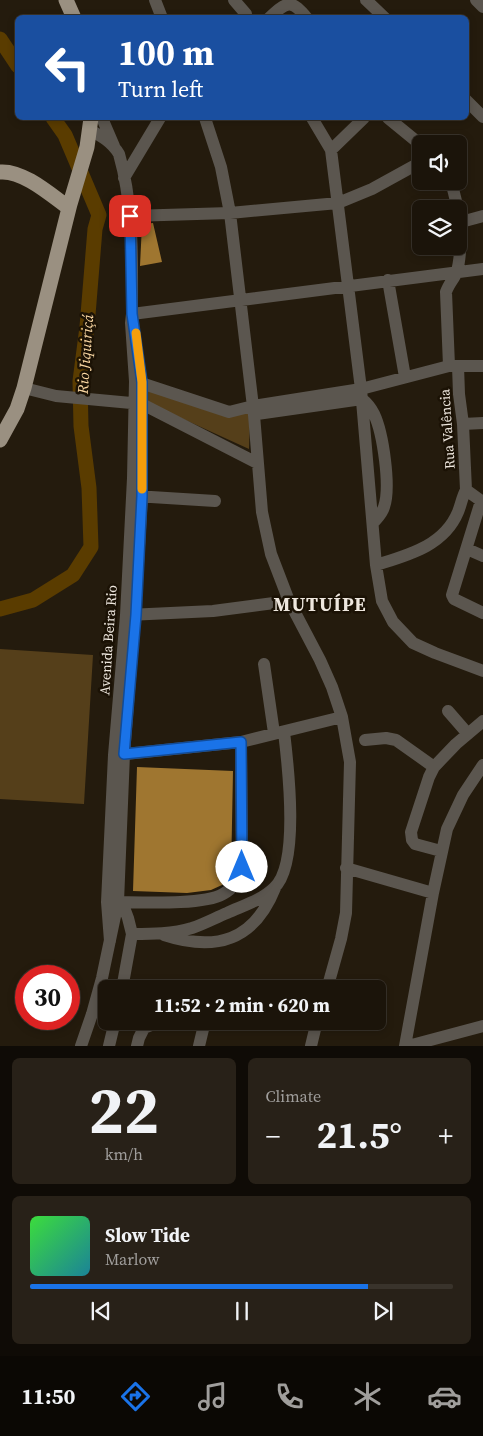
<!DOCTYPE html>
<html lang="en">
<head>
<meta charset="utf-8">
<style>
  :root { --surface:#1b140a; --page:#282118; --text:#f1f3f6; --muted:#a09e9c; --line:#39332b; --accent:#1a73e8 }
  body { margin:0; font-family:"Source Serif 4",serif; background:var(--page); color:var(--text); height:100vh; display:flex; flex-direction:column; font-size:19px; white-space:nowrap }
  * { box-sizing:border-box; margin:0 }
  p { font-size:16px; color:var(--muted) }
  .icon { flex:none; width:28px; height:28px; fill:none; stroke:currentColor; stroke-width:2; stroke-linecap:round; stroke-linejoin:round }
  .map { position:relative; height:1046px; overflow:hidden }
  .details { display:flex; flex-direction:column; gap:12px; padding:12px; background:#0f0b06; flex:1 }
  .details>* { flex:none }
  .top-card { position:absolute; left:15px; top:15px; width:454px; height:105px; border-radius:8px; box-shadow:0 2px 8px #0003,0 0 0 1px var(--line); background:#1a4fa0; color:#fff; overflow:hidden }
  .fabs { position:absolute; left:412px; top:135px; display:grid; gap:10px }
  .fabs a { display:grid; place-items:center; width:55px; height:55px; border-radius:8px; background:var(--surface); box-shadow:0 2px 8px #0003,0 0 0 1px var(--line); font-size:25px }
  .speed { position:absolute; left:15px; top:965px; display:flex; gap:10px; font-size:25px; font-weight:700; text-align:center }
  .speed>* { display:grid; place-content:center; width:65px; height:65px; border-radius:50%; background:var(--surface); box-shadow:0 2px 8px #0003,0 0 0 1px var(--line); line-height:1 }
  .speed .limit { border:8px solid #d22; background:#fff; color:#111 }
  .pin { position:absolute; display:grid; place-items:center; width:42px; height:42px; color:#fff; margin:-21px; border-radius:10px; box-shadow:0 2px 8px #0006 }
  .me { position:absolute; width:55px; margin:-28px; rotate:0deg; stroke-linejoin:round; filter:drop-shadow(0 0 4px #0008) }
  .turn { display:flex; align-items:center; gap:18px; height:105px; padding:0 20px; font-size:22px }
  .turn .icon { width:65px; height:65px; stroke-width:2.5 }
  .turn b { display:block; font-size:35px; line-height:42px }
  .big { font-size:38px; font-weight:700; line-height:1.1 }
  .details .card { flex:1; display:flex; flex-direction:column; justify-content:center; gap:8px; min-width:0; padding:0 18px; border-radius:8px; background:var(--page) }
  .details .dial { align-items:center; gap:0 }
  .dial b { font-size:65px; line-height:1 }
  .song { display:flex; align-items:center; gap:15px }
  .cover { width:60px; height:60px; border-radius:8px; background:linear-gradient(135deg,hsl(120 70% 55%),hsl(190 70% 35%)) }
  .played { height:5px; border-radius:2px; background:linear-gradient(90deg,var(--accent) 80%,var(--line) 80%) }
  .keys { display:flex; justify-content:space-around; direction:ltr }
  .heat { display:flex; justify-content:space-between; align-items:center; font-size:28px; direction:ltr }
  .details .tiles { flex:1; display:grid; gap:12px; grid-template-columns:1fr 1fr }
  .card:last-child { grid-column:span 2 }
  .trip { position:absolute; left:98px; top:980px; width:288px; height:50px; border-radius:8px; background:var(--surface); box-shadow:0 2px 8px #0003,0 0 0 1px var(--line); font-weight:700; line-height:50px; text-align:center }
  .menu { display:flex; height:80px; justify-content:space-around; align-items:center; background:#0b0804; color:var(--muted) }
  .menu .icon { width:35px; height:35px }
  .menu .active { color:var(--accent) }
  .menu b { font-size:22px; color:var(--text) }
  .map>svg:first-child { display:block }
  .green { fill:#553f1a }
  .lines { fill:none; stroke-linecap:round; stroke-linejoin:round }
  .river { stroke:#5a3c00; stroke-width:15 }
  .building { fill:#9f7630 }
  .minor { stroke:#5b564f; stroke-width:12 }
  .major { stroke:#9a9081; stroke-width:15 }
  .route-casing { stroke:#114b97; stroke-width:12 }
  .route { stroke:#1a73e8; stroke-width:9 }
  .slow { stroke:#f59e0b; stroke-width:9 }
  .labels { text-anchor:middle; dominant-baseline:central; stroke-width:5; stroke-linejoin:round; paint-order:stroke }
  .street-label { font-size:14px; fill:#eee7de; stroke:#1b1205 }
  .water-label { font-size:15px; font-style:italic; fill:#fbd8a3; stroke:#1b1205 }
  .district-label { font-size:19px; font-weight:bold; letter-spacing:1px; fill:#eee7de; stroke:#1b1205 }
</style>
</head>
<body>
<div class="map">
<svg width="483" height="1046" viewBox="0 0 483 1046">
  <rect width="100%" height="100%" fill="#241b0d"/>
  <path class="green" d="M145,386L250,413L249,449L146,402Z
    M0,649L93,655L84,804L0,799Z"/>
  <g class="lines">
    <path class="river" d="M0,39L18,66
      M0,609L33,600L73,575L91,547L89,488L81,426L80,381L87,327L95,229L99,215L65,135L53,118"/>
  </g>
  <path class="building" d="M153,223L162,262L140,266L142,224Z
    M137,767L233,771L231,875L222,885L211,890L187,893L133,891Z"/>
  <g class="lines">
    <path class="minor" d="M155,0L162,18
      M234,0L246,14
      M366,0L385,18
      M476,0L483,7
      M269,18C288,0 292,0 307,18
      M466,100L483,117
      M102,118L114,146
      M205,118L221,167L230,213L254,415L262,512L271,554L289,601L320,660L332,687L342,717L350,762L346,913L341,939L327,989
      M312,118L331,150L361,389L376,565L382,601L393,622L413,643L435,653L483,671
      M388,118L421,145
      M90,130C101,136 112,142 119,154C134,206 132,261 132,314L131,323L135,381L133,478L126,615L114,755L107,902L110,941
      M331,150L364,118
      M124,178L160,118
      M451,181L458,209
      M130,216L230,213L338,203L372,189L421,162
      M461,222L483,216
      M388,280L405,377
      M132,314L483,269
      M449,366L446,292C449,283 455,278 457,271C461,257 462,224 459,211
      M458,366L459,394L463,424L466,490
      M135,381L229,412L253,406L361,389L449,366H483
      M24,388L56,396L142,404L257,463
      M257,414L362,399C367,403 371,408 374,414C383,433 391,487 384,507C382,514 377,518 373,523
      M463,424L483,423
      M135,496L215,501
      M481,501L452,595L454,599L483,613
      M467,549L483,556
      M376,565C408,555 444,546 458,512C461,505 462,497 466,490L483,502
      M128,615L213,611L289,601
      M264,664L274,733
      M448,711L468,734
      M365,740L386,738L396,740L434,767L456,744L483,721
      M116,755L241,742L342,717
      M434,767L429,777L411,832L412,840L415,844L441,851
      M346,868L433,893
      M112,902C137,902 202,906 223,894C234,888 240,879 242,867L241,742
      M132,934C152,934 172,934 192,928C204,924 215,918 227,913C242,906 262,900 274,888C300,865 288,765 284,732
      M164,935C216,952 254,941 275,888
      M122,989L132,934L128,918L122,902
      M300,1021L315,1026
      M81,1046L92,1014L102,978L118,902L124,754L135,615L142,496L141,454
      M109,1046L115,1021
      M137,1046L139,1038L144,1028L162,1021
      M199,1046L205,1021
      M311,1046L317,1021
      M405,1046L433,893L447,829L463,795L483,765
      M408,1046L483,1026"/>
    <path class="major" d="M66,0L74,18
      M0,172C23,170 51,195 69,208
      M0,440L17,409L24,388L70,204L87,147L91,118"/>
  </g>
  <g class="lines">
    <defs>
      <path id="route" d="M130,216L132,314L142,382V496L136,615L124,754L241,742L242,867"/>
    </defs>
    <use href="#route" class="route-casing"/>
    <use href="#route" class="route"/>
    <path class="slow" d="M136,333L142,382V489"/>
  </g>
  <g class="labels">
    <g class="street-label">
      <text transform="translate(447 429) rotate(-94)">Rua Valência</text>
      <text transform="translate(108 640) rotate(-86)">Avenida Beira Rio</text>
    </g>
    <g class="water-label">
      <text transform="translate(85 354) rotate(-86)">Rio Jiquiriçá</text>
    </g>
    <g class="district-label">
      <text x="320" y="604">MUTUÍPE</text>
    </g>
  </g>
</svg>
<div class="fabs">
<a><svg class="icon" aria-label="sound" viewBox="0 0 24 24"><path d="M4 9h4l5-4v14l-5-4H4zM17 9q2 3 0 6"/></svg></a>
<a><svg class="icon" aria-label="layers" viewBox="0 0 24 24"><path d="M12 4l9 5-9 5-9-5zM3 14l9 5 9-5"/></svg></a>
</div>
<div class="speed"><div class="limit">30</div></div>
<div class="pin" style="left:130px;top:216px;background:#d93025"><svg class="icon" aria-label="arrive" viewBox="0 0 24 24"><path d="M6 21V4h12l-3 4 3 4H6"/></svg></div>
<svg class="me" style="left:242px;top:867px" viewBox="-20 -20 40 40"><circle r="19" fill="#fff"/><path d="M0-13L10 11 0 6-10 11z" fill="#1a73e8"/></svg>
<div class="trip">11:52 · 2 min · 620 m</div>
<div class="top-card">
<div class="turn"><svg class="icon" aria-label="left" viewBox="0 0 24 24"><path d="M17 20v-9H6M10 6l-5 5 5 5"/></svg><div><b>100 m</b>Turn left</div></div>
</div>
</div>
<section class="details">
<div class="tiles">
<div class="card dial"><b>22</b><p>km/h</p></div>
<div class="card"><p>Climate</p>
<div class="heat"><a>−</a><b class="big">21.5°</b><a>+</a></div>
</div>
<div class="card">
<div class="song"><i class="cover"></i><div><b>Slow Tide</b><p>Marlow</p></div></div>
<div class="played"></div>
<div class="keys"><svg class="icon" aria-label="previous" viewBox="0 0 24 24"><path d="M18 5L8 12l10 7zM5 5v14"/></svg><svg class="icon" aria-label="pause" viewBox="0 0 24 24"><path d="M8 5v14M16 5v14"/></svg><svg class="icon" aria-label="next" viewBox="0 0 24 24"><path d="M6 5l10 7-10 7zM19 5v14"/></svg></div>
</div>
</div>
</section>
<nav class="menu">
<b>11:50</b>
<svg class="icon active" aria-label="directions" viewBox="0 0 24 24"><path d="M12 3l9 9-9 9-9-9zM9 14v-3h6M13 9l2 2-2 2"/></svg>
<svg class="icon" aria-label="music" viewBox="0 0 24 24"><path d="M9 18V5l10-2v13"/><circle cx="6" cy="18" r="3"/><circle cx="16" cy="16" r="3"/></svg>
<svg class="icon" aria-label="phone" viewBox="0 0 24 24"><path d="M5 4h4l2 5-3 2q2 4 5 5l2-3 5 2v4C11 20 4 13 5 4z"/></svg>
<svg class="icon" aria-label="climate" viewBox="0 0 24 24"><path d="M12 3v18M4 7l16 10M4 17L20 7"/></svg>
<svg class="icon" aria-label="car" viewBox="0 0 24 24"><path d="M5 17H2v-5l4-1 3-4h7l3 4 3 1v5h-3M9 17h6M6 11h13"/><circle cx="7" cy="17" r="2"/><circle cx="17" cy="17" r="2"/></svg>
</nav>
</body>
</html>
